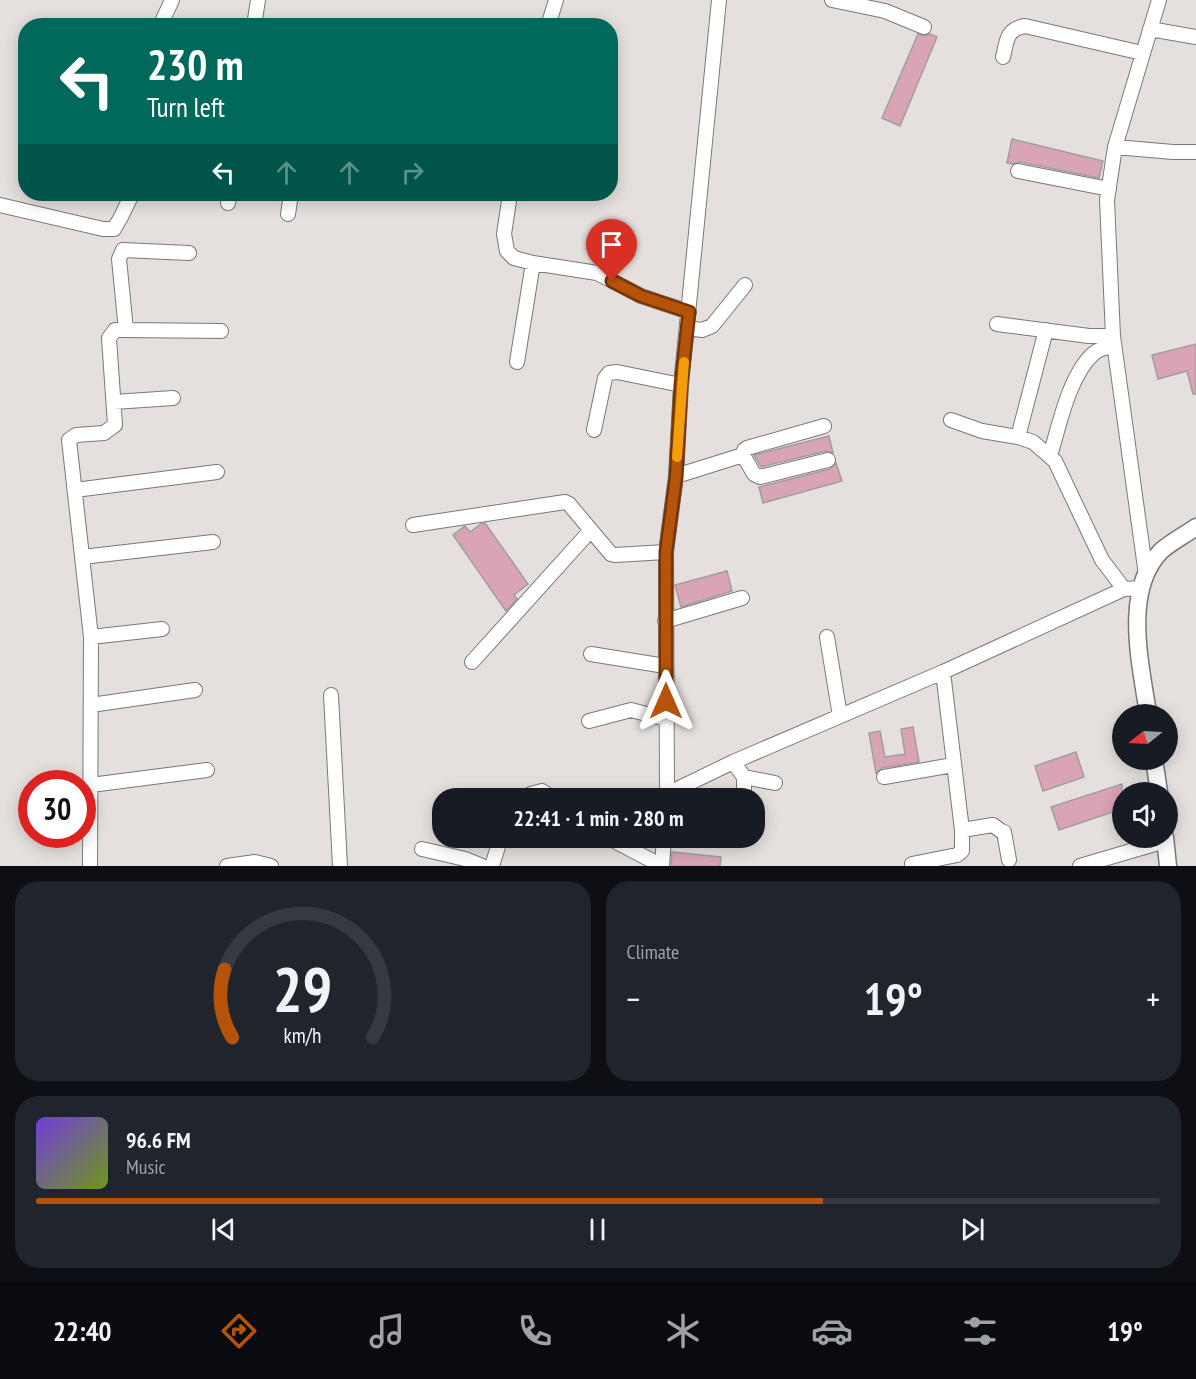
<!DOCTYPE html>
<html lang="en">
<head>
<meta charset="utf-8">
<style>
  :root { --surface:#171b24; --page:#20242c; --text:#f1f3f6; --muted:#9ea1a6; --line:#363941; --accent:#b45309 }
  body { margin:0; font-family:"PT Sans Narrow",sans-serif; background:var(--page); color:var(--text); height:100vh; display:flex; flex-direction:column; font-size:22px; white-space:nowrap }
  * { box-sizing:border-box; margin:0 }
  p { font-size:20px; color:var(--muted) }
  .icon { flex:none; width:33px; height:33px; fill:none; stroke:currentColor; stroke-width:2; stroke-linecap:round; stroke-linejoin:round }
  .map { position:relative; height:866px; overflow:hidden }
  .details { display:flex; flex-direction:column; gap:15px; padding:15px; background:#0d0f14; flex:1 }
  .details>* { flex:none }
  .top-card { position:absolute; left:18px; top:18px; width:600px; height:183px; border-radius:24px; box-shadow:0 3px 15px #0003; background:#00695c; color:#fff; overflow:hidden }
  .needle { width:39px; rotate:252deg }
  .tools { position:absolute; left:1112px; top:704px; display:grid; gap:12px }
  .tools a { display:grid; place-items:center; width:66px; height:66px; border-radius:50%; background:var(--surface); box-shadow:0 3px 15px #0003; font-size:30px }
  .speed { position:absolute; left:18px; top:770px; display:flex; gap:12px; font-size:30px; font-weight:700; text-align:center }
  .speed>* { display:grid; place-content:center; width:78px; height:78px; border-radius:50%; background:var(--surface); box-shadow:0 3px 15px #0003; line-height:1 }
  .speed .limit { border:9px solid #d22; background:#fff; color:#111 }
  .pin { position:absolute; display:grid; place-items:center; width:51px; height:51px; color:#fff; margin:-62px -26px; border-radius:50% 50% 50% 0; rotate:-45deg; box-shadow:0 0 6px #0007 }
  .pin .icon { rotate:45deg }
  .me { position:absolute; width:66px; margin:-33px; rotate:0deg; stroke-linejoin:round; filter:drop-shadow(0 0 4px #0008) }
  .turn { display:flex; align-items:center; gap:21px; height:126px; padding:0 30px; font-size:27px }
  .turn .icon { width:78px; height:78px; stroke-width:2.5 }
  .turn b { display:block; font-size:42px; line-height:51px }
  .lanes { display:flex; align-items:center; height:57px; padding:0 30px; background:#0003; justify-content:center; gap:30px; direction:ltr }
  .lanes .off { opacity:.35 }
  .big { font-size:45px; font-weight:700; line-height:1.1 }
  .details .widget { flex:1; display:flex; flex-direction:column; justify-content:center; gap:9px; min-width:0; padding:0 21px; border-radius:24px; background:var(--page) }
  .details .dial { align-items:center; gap:0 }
  .dial svg { height:156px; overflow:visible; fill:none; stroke:var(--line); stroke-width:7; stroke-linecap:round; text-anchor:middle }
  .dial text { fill:var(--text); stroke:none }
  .song { display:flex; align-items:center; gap:18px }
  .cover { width:72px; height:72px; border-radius:9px; background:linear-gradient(135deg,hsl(260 70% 55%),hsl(80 70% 35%)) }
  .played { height:6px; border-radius:3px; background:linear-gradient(90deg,var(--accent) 70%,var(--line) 70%) }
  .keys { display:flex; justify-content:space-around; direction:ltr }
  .heat { display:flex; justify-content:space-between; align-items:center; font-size:33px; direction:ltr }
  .details .tiles { flex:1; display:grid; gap:15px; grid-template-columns:1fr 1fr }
  .widget:last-child { grid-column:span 2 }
  .trip { position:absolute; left:432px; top:788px; width:333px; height:60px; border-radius:24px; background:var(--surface); box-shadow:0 3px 15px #0003; font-weight:700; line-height:60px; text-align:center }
  .tab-bar { display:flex; height:96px; justify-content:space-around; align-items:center; background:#090b0e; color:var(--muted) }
  .tab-bar .icon { width:42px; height:42px }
  .tab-bar .on { color:var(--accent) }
  .tab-bar b { font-size:27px; color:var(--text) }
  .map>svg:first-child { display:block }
  .building { fill:#d9a4b5; stroke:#a29d9e; stroke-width:1.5 }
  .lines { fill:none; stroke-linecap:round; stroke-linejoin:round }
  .minor-casing { stroke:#7c7875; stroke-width:16 }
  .major-casing { stroke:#7c7875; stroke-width:19 }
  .minor { stroke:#fff; stroke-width:14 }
  .major { stroke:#fff; stroke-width:16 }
  .route-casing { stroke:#753606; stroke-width:15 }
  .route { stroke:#b45309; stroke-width:10 }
  .slow { stroke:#f59e0b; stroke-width:10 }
</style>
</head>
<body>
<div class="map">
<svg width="1196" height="866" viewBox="0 0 1196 866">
  <rect width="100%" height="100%" fill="#e5e0dd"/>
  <path class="building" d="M918,34L925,36L930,34L937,37L900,126L882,118Z
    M1012,139L1103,161L1099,178L1020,162L1012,164L1007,163Z
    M1196,344V394H1193L1187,371L1158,379L1152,355Z
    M829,436L833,453L826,451L761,467L754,455Z
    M836,463L842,481L763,503L759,487L830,469Z
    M485,523L528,584L514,595L517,599L506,611L453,535L465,526L470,532L481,524Z
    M727,571L732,591L681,607L675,585Z
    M913,727L919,762L882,768L876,773L869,733L880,731L885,757L905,754L901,729Z
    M1076,752L1084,777L1043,791L1035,766Z
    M1122,784V809L1059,830L1051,807Z
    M672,852L721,857L720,866H671Z"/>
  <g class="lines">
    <defs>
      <path id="minor" d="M719,0L681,385L676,476L666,552L667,794L733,762L943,672L1124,589L1141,588
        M832,0L885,11L924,27
        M160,26L172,0
        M254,26L258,0
        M548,26L556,0
        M1150,29L1196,37
        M1003,57C1007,41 1006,29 1025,26L1142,53
        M1115,147L1173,152H1196
        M1018,171L1109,189
        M510,194L504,234L507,251L514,258L533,263L597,273L641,296L689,312
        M228,203L230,194
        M0,205L103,229H114L121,217L132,194
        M288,214L291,194
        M997,324L1089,336H1113
        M687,328L702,330L712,326L745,285
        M126,330L221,331
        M517,362L533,263
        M114,402L173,398
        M951,420L982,431L1018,437L1033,442L1055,461L1102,560L1124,589
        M594,430L605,378L609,373L617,372L681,385
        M1018,437L1046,330
        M743,455L754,474L760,477L828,460
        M1050,456C1059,426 1069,376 1093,354C1098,349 1107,347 1114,345
        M676,476L743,455L744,450L747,448L824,426
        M75,490L217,472
        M413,525L565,502L569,504L611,554L615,555L666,552
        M82,557L213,542
        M1146,575L1113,336L1107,200L1115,147L1159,0
        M665,621L742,598
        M91,637L162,629
        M827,637L840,716
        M591,654L665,666
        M472,662L591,530
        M331,695L340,866
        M91,705L195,690
        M589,721L631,710L666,719
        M733,762L744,777L775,783
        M744,777V798
        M884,777L953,765
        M91,785L207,770
        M524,798L531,794L542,791L552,798
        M962,830L993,825L1001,831L1004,832L1009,860
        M607,837L662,866
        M422,849L465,859L482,866
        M912,864L957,855L962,851V830L943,672
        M90,866L91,637L69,440L76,435L104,433L115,425L109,338L115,330H126L119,259L123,250L189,253
        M227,866L255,862L271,866
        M492,866L501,837
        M662,866L664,837
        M1080,866L1165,841"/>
      <path id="major" d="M1148,714C1141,665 1122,591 1161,551C1171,542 1185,535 1196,527
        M1154,759L1159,792
        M1165,837L1168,866"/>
    </defs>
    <use href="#minor" class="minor-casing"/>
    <use href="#major" class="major-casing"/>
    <use href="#minor" class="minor"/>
    <use href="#major" class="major"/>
  </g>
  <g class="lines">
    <defs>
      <path id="route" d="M612,281L641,296L689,312L681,385L676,477L666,552V701"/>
    </defs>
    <use href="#route" class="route-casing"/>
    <use href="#route" class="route"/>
    <path class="slow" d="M677,457L684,362"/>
  </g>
</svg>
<div class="tools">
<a><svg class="needle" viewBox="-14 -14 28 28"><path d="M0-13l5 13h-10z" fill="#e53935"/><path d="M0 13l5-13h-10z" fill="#9ea1a6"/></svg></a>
<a><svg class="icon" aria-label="sound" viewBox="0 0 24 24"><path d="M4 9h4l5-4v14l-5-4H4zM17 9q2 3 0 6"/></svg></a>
</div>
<div class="speed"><div class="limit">30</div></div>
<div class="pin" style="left:612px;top:281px;background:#d93025"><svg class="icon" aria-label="arrive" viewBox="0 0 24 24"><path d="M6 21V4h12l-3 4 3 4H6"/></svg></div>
<svg class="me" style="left:666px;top:701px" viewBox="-20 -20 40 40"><path d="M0-17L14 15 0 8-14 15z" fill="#b45309" stroke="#fff" stroke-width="4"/></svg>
<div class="trip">22:41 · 1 min · 280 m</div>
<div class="top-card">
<div class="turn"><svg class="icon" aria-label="left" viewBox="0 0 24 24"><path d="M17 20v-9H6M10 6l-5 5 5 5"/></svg><div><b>230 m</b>Turn left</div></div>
<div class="lanes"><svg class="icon" aria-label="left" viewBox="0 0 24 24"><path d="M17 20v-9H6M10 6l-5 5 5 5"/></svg><svg class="icon off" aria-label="ahead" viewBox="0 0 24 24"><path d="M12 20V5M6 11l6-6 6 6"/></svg><svg class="icon off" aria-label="ahead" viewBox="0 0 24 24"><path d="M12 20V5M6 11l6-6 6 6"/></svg><svg class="icon off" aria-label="right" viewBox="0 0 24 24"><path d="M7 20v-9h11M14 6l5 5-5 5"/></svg></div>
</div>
</div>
<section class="details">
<div class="tiles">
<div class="widget dial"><svg viewBox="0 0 100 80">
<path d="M14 69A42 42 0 1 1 86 69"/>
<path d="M14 69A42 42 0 0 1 10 34" stroke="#b45309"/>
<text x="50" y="56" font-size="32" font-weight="700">29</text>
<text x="50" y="72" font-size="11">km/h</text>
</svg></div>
<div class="widget"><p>Climate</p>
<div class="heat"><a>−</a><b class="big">19°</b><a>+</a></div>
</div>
<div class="widget">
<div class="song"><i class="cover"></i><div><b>96.6 FM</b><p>Music</p></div></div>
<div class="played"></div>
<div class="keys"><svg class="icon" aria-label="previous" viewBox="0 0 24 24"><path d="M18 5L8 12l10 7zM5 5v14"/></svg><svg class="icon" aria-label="pause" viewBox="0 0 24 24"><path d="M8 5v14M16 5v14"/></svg><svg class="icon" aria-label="next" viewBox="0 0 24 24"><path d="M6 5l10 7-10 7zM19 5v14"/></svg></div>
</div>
</div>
</section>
<nav class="tab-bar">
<b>22:40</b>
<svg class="icon on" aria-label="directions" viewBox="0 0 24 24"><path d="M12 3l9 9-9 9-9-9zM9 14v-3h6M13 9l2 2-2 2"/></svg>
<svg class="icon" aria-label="music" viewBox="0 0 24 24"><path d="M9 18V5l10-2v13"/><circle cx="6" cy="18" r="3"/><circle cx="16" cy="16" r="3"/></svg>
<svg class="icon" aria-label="phone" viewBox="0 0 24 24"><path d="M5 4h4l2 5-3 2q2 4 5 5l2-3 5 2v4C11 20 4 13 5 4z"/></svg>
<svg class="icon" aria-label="climate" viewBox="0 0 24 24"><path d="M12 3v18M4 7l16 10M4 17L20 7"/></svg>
<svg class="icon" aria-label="car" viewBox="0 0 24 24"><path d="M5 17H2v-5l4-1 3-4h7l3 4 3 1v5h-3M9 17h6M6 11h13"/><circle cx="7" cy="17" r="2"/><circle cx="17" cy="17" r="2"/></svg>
<svg class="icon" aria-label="filters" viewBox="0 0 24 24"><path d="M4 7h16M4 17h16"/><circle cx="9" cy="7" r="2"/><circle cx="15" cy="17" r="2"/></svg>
<b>19°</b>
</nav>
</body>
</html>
